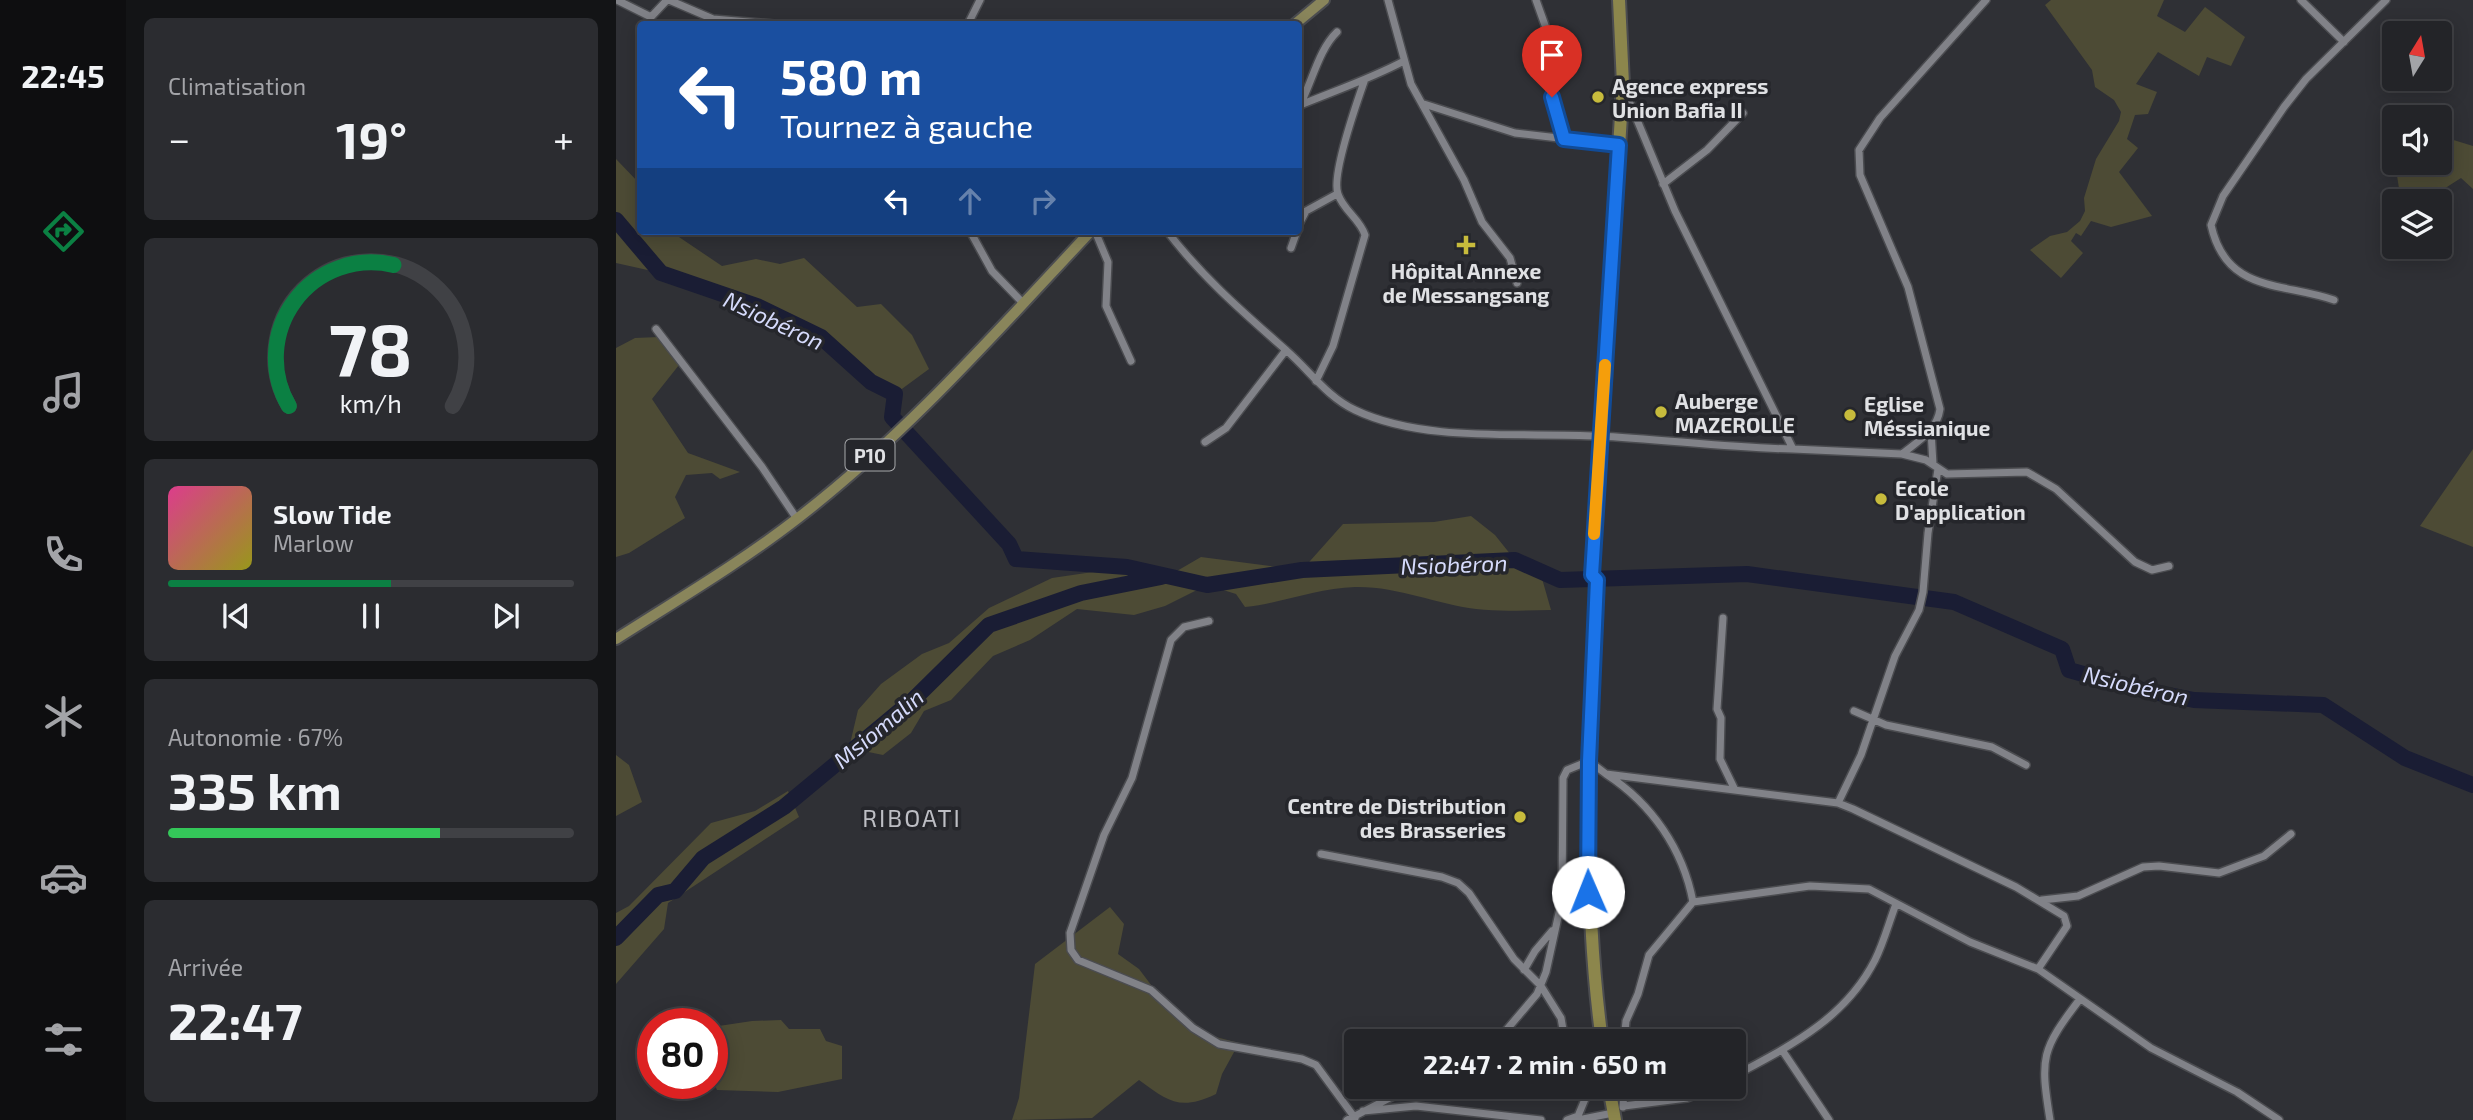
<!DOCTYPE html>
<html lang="fr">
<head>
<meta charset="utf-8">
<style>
  :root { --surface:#232428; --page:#2b2c30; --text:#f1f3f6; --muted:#a3a4a8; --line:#404145; --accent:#0b8043 }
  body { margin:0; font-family:"Exo 2",sans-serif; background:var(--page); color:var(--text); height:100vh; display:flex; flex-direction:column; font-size:26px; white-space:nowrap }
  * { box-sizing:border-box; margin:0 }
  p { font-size:23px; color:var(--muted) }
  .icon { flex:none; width:38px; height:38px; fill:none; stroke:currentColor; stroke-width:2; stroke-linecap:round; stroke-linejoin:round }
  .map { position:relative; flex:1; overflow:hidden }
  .side { display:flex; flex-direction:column; gap:18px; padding:18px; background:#131416; width:490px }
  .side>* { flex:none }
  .guide { position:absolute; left:21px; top:21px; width:665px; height:214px; border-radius:7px; box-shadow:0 4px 18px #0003,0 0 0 2px var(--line); background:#1a4fa0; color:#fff; overflow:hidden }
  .needle { width:46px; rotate:11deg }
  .controls { position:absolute; left:1766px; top:21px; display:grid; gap:14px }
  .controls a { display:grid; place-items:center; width:70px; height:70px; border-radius:7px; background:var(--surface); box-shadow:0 4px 18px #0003,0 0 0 2px var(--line); font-size:35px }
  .speed { position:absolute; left:21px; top:1008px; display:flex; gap:14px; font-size:35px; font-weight:700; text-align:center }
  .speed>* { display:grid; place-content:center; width:91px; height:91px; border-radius:50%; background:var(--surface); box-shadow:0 4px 18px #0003,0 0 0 2px var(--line); line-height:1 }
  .speed .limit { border:10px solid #d22; background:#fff; color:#111 }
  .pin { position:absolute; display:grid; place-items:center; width:60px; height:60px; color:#fff; margin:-72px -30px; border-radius:50% 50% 50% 0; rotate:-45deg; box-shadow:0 0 7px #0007 }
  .pin .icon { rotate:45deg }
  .me { position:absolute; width:77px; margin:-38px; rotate:359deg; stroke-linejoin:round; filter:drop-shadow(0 0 5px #0008) }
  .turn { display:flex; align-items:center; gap:24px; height:147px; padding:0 28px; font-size:32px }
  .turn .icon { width:91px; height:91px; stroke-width:2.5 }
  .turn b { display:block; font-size:49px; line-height:60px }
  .lanes { display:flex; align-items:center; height:66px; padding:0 28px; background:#0003; justify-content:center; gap:35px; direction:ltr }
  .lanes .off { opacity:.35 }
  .big { font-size:52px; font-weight:700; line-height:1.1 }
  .side .tile { flex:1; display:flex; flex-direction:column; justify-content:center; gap:10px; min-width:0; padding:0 24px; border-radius:10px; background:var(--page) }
  .side .dial { align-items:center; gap:0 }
  .dial svg { height:182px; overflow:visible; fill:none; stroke:var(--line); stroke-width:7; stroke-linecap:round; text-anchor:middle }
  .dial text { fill:var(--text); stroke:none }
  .song { display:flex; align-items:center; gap:21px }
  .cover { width:84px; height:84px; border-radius:10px; background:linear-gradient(135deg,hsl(330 70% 55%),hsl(60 70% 35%)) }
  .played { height:7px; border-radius:4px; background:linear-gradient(90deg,var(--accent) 55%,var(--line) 55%) }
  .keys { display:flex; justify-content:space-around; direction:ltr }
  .heat { display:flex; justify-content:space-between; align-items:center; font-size:38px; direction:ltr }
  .charge { height:10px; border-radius:5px; background:linear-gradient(90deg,#34c759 67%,var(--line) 0) }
  .trip { position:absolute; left:728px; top:1029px; width:402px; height:70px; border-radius:7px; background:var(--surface); box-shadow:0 4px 18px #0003,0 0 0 2px var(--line); font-weight:700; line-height:70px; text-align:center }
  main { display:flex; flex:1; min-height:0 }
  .menu { display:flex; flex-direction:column; width:126px; justify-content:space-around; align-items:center; background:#0e0e10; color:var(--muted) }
  .menu .icon { width:49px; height:49px }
  .menu .on { color:var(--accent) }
  .menu b { font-size:32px; color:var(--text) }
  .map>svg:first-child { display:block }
  .green { fill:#4d4b35 }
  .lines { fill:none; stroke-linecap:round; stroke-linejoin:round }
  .river { stroke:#1a1d34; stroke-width:16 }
  .minor-casing { stroke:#4b4c50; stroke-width:10 }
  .primary-casing { stroke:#4b4c50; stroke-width:14 }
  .trunk-casing { stroke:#4b4c50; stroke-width:16 }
  .minor { stroke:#818288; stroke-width:7 }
  .primary { stroke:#89855b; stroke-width:10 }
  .trunk { stroke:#8c864c; stroke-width:12 }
  .route-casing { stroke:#114b97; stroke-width:18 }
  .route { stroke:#1a73e8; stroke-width:12 }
  .slow { stroke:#f59e0b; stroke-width:12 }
  .poi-dot { fill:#c7bb3c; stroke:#25262b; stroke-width:2.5 }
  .labels { text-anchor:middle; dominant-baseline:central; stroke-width:7; stroke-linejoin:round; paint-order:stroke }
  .shield { fill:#25262b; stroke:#a8a9ac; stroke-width:2 }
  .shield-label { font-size:19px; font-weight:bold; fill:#e0e1e4 }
  .poi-label { font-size:21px; font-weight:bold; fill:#e0e1e4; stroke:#25262b; text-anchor:start }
  .water-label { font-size:23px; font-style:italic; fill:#d5dafb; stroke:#25262b }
  .quarter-label { font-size:24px; letter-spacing:2px; fill:#bdbec4; stroke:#25262b }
</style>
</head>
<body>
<main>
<nav class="menu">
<b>22:45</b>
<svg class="icon on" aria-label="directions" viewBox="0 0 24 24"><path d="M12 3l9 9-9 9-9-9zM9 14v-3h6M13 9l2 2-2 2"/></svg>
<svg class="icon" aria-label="music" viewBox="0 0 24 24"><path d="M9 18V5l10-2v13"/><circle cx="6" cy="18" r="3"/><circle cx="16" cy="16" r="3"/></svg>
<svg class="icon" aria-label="phone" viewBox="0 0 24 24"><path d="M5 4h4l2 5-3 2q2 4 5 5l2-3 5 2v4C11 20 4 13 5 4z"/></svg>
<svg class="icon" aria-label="climate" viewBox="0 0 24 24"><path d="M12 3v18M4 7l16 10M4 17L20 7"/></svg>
<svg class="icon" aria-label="car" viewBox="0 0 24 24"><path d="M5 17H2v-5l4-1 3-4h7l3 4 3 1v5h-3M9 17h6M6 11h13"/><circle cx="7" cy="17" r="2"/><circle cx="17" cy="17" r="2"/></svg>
<svg class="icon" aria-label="filters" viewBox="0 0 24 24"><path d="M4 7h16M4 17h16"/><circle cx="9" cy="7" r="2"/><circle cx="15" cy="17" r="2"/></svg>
</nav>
<section class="side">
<div class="tile"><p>Climatisation</p>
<div class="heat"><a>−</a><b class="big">19°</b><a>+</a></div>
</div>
<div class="tile dial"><svg viewBox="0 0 100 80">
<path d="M14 69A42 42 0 1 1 86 69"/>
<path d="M14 69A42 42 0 0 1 60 7" stroke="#0b8043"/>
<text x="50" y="56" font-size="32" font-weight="700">78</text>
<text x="50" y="72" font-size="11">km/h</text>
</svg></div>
<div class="tile">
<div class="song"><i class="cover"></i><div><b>Slow Tide</b><p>Marlow</p></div></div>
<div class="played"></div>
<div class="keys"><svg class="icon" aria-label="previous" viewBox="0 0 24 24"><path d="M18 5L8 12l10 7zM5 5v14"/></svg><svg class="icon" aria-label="pause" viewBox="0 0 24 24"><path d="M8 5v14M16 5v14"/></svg><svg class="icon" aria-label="next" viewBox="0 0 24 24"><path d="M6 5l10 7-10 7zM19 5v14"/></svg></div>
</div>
<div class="tile"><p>Autonomie · 67%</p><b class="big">335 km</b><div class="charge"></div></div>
<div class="tile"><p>Arrivée</p><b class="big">22:47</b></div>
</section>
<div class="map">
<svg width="1857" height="1120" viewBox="0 0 1857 1120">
  <rect width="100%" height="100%" fill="#2f3035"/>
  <path class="green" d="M1435,0H1548L1541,16L1569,32L1589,7L1629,37L1615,66L1591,57L1583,76L1542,52L1520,84L1541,92L1532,114L1519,115L1511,139L1522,148L1503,172L1536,216L1495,227L1475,221L1465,236L1460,233L1455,241L1467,253L1445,278L1414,250L1434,236L1451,232L1464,221L1469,211L1468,198L1480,159L1503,121L1505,112L1498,100L1479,87L1476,70L1429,5Z
    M1831,138L1857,146V189L1845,178L1809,201H1785L1779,163H1824V142Z
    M0,159L24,184V231H60V235L106,266L140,259L164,264L188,258L241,307L265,304L296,335L313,369L279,394L255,382L175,314L141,306L45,273L0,263Z
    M43,337L63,365L36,399L72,453L124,472L104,479L96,473L70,475L59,497L69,518L13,553L0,557V348L19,338Z
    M1857,449V547L1804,526Z
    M855,516L879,535L899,560L921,561L935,610C911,610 885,612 860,609C820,604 781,586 739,587C702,588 666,603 629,607L620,594L591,585L549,606L518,615L461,609L414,640L377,656L335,700L308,711L295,733L267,755L233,748L242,710L265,684L306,654L333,643L373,608L436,578L511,567L554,575L585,557L686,570L727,524L818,522Z
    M0,755L13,765L26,802L0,816Z
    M172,791L183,817L52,903L48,929L0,984V913L13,906L95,823L139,811Z
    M494,907L508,924L502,954L523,969L554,1010L600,1037L623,1043L606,1074L600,1094C564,1111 553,1102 523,1080L476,1118L396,1120L403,1098L419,964Z
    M165,1020L173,1029H204L210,1041L226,1046V1079L162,1092L101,1090L96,1078V1027L136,1021Z"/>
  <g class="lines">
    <path class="river" d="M0,220L45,273L141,306L205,337L255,382L279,394L276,417L393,544L400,559L511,567L591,585L686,570L899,560L944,580L1131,574L1338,602L1446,649L1453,670L1517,688L1578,700L1707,705L1789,758L1857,785
      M0,938L42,895L59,891L87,858L168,807L297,700L373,625L465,593L545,577"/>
    <defs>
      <path id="minor" d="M1,0L35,17L51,0
        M53,0L97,19L158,24
        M772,0L795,84L848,180L866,222L894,258L901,283
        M920,0L935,42L930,76L948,139
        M1685,0L1728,42
        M352,24L364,0
        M1009,91L1059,211L1177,449L1286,454L1310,460L1331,474L1411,472L1440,489L1519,562L1536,570L1553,566
        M808,104L899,133L1003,145
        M684,105C696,82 703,49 721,32
        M682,106C718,91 754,79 788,61
        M1047,184L1091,150L1127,113
        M682,226L690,211L721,194
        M354,231L376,271L406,302
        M479,231L492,262L490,306L515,361
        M551,231C586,277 628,313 671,351C694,371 711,397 739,410C808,443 906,432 981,436C1047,439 1111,448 1177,449
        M675,248L681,231
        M1718,300C1665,282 1610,293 1595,225L1607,196L1668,107L1690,79L1770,0
        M40,329L146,467L181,519
        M700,381L717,346L749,235C744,219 727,210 722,194C715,176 741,102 748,82
        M1315,431L1317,464
        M589,442L610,428L670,350
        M1286,454C1302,441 1321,431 1324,409L1292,287L1244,175L1243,150L1264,118L1370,0
        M1107,618L1101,709L1105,718L1104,759L1119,790
        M593,621L568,627L555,640L516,778L488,835L454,933L455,950L462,960L535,990L577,1028L603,1044L686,1059L700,1065L739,1118
        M1238,711L1270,725L1376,747L1410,765
        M1222,803L1245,755L1279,656L1303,610L1307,592L1312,533L1322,469
        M705,854L826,877L842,883L853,893L898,959L925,986L945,1018L949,1041
        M1426,900L1462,896L1527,867L1543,866L1603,873L1648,856L1675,834
        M1077,902C1067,849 1036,804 990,774L1222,803L1237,809L1400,887L1448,916L1451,926L1422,969
        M908,970L919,951L936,931
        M881,1041L921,994L930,972L946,899L947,778L951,770L973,761L990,774
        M1008,1041L1010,1021L1022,994L1033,955L1077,902L1194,886L1253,889L1354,942L1422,969L1535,1048L1621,1092L1663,1120
        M1166,1050L1213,1120
        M1118,1076C1174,1046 1229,1019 1259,960C1268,942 1273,922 1280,904
        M1008,1106L1071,1098L1099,1087
        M1007,1107L1008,1087
        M747,1111L800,1106L925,1120
        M731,1120L795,1087
        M951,1120L962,1116L974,1087
        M962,1120L997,1113
        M1434,1120C1424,1057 1425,1050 1464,999"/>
      <path id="primary" d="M679,24L708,0
        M0,639C61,600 124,563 182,518C290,435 382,330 475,231"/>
      <path id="trunk" d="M986,1041C965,888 974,735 981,580L976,575L1007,84L1003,0
        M993,1087L999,1120"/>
    </defs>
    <use href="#minor" class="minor-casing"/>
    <use href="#primary" class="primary-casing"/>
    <use href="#trunk" class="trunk-casing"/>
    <use href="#minor" class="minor"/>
    <use href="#primary" class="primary"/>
    <use href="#trunk" class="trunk"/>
  </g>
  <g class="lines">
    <defs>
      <path id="route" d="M936,97L948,139L1003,145L976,575L981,580L973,761L972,892"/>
    </defs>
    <use href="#route" class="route-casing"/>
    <use href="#route" class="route"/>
    <path class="slow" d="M978,534L989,365"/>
  </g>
  <g class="poi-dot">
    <circle cx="982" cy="97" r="7"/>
    <path d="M846.5 234.5h7v7h7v7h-7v7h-7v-7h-7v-7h7z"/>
    <circle cx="1045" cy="412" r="7"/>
    <circle cx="1234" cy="415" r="7"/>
    <circle cx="1265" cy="499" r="7"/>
    <circle cx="904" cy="817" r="7"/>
  </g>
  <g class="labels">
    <rect class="shield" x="229.5" y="439.5" width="49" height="31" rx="5"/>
    <g class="shield-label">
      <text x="254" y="455">P10</text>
    </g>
    <g class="poi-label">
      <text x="996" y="85">Agence express<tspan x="996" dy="24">Union Bafia II</tspan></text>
      <text x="850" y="270" text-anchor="middle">Hôpital Annexe<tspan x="850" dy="24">de Messangsang</tspan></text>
      <text x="1059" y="400">Auberge<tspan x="1059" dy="24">MAZEROLLE</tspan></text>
      <text x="1248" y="403">Eglise<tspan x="1248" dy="24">Méssianique</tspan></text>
      <text x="1279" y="487">Ecole<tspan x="1279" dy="24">D'application</tspan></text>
      <text x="890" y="805" text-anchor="end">Centre de Distribution<tspan x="890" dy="24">des Brasseries</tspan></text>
    </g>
    <g class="water-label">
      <text transform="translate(158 320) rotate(25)">Nsiobéron</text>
      <text transform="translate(838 564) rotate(-2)">Nsiobéron</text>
      <text transform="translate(1520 685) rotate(13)">Nsiobéron</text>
      <text transform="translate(262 728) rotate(-40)">Msiomalin</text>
    </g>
    <g class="quarter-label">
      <text x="296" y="817">RIBOATI</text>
    </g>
  </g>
</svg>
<div class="controls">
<a><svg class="needle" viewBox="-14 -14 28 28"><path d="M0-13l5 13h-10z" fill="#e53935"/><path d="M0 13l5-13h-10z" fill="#a3a4a8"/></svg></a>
<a><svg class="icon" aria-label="sound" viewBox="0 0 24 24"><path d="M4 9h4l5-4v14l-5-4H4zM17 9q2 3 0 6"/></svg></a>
<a><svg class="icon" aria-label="layers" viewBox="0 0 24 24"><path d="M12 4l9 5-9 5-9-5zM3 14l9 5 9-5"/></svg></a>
</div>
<div class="speed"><div class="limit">80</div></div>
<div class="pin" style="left:936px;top:97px;background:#d93025"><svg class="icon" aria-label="arrive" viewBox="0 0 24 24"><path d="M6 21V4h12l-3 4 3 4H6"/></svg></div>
<svg class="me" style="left:972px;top:892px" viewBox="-20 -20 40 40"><circle r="19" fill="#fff"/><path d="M0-13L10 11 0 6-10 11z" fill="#1a73e8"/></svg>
<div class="trip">22:47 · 2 min · 650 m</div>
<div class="guide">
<div class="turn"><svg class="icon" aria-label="left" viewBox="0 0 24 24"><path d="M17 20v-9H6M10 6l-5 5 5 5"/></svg><div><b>580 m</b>Tournez à gauche</div></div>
<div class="lanes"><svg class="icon" aria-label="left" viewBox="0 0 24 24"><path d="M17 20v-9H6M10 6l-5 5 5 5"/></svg><svg class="icon off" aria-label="ahead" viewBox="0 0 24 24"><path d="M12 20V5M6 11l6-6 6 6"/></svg><svg class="icon off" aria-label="right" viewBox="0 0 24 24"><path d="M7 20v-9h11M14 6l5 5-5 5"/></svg></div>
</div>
</div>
</main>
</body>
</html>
